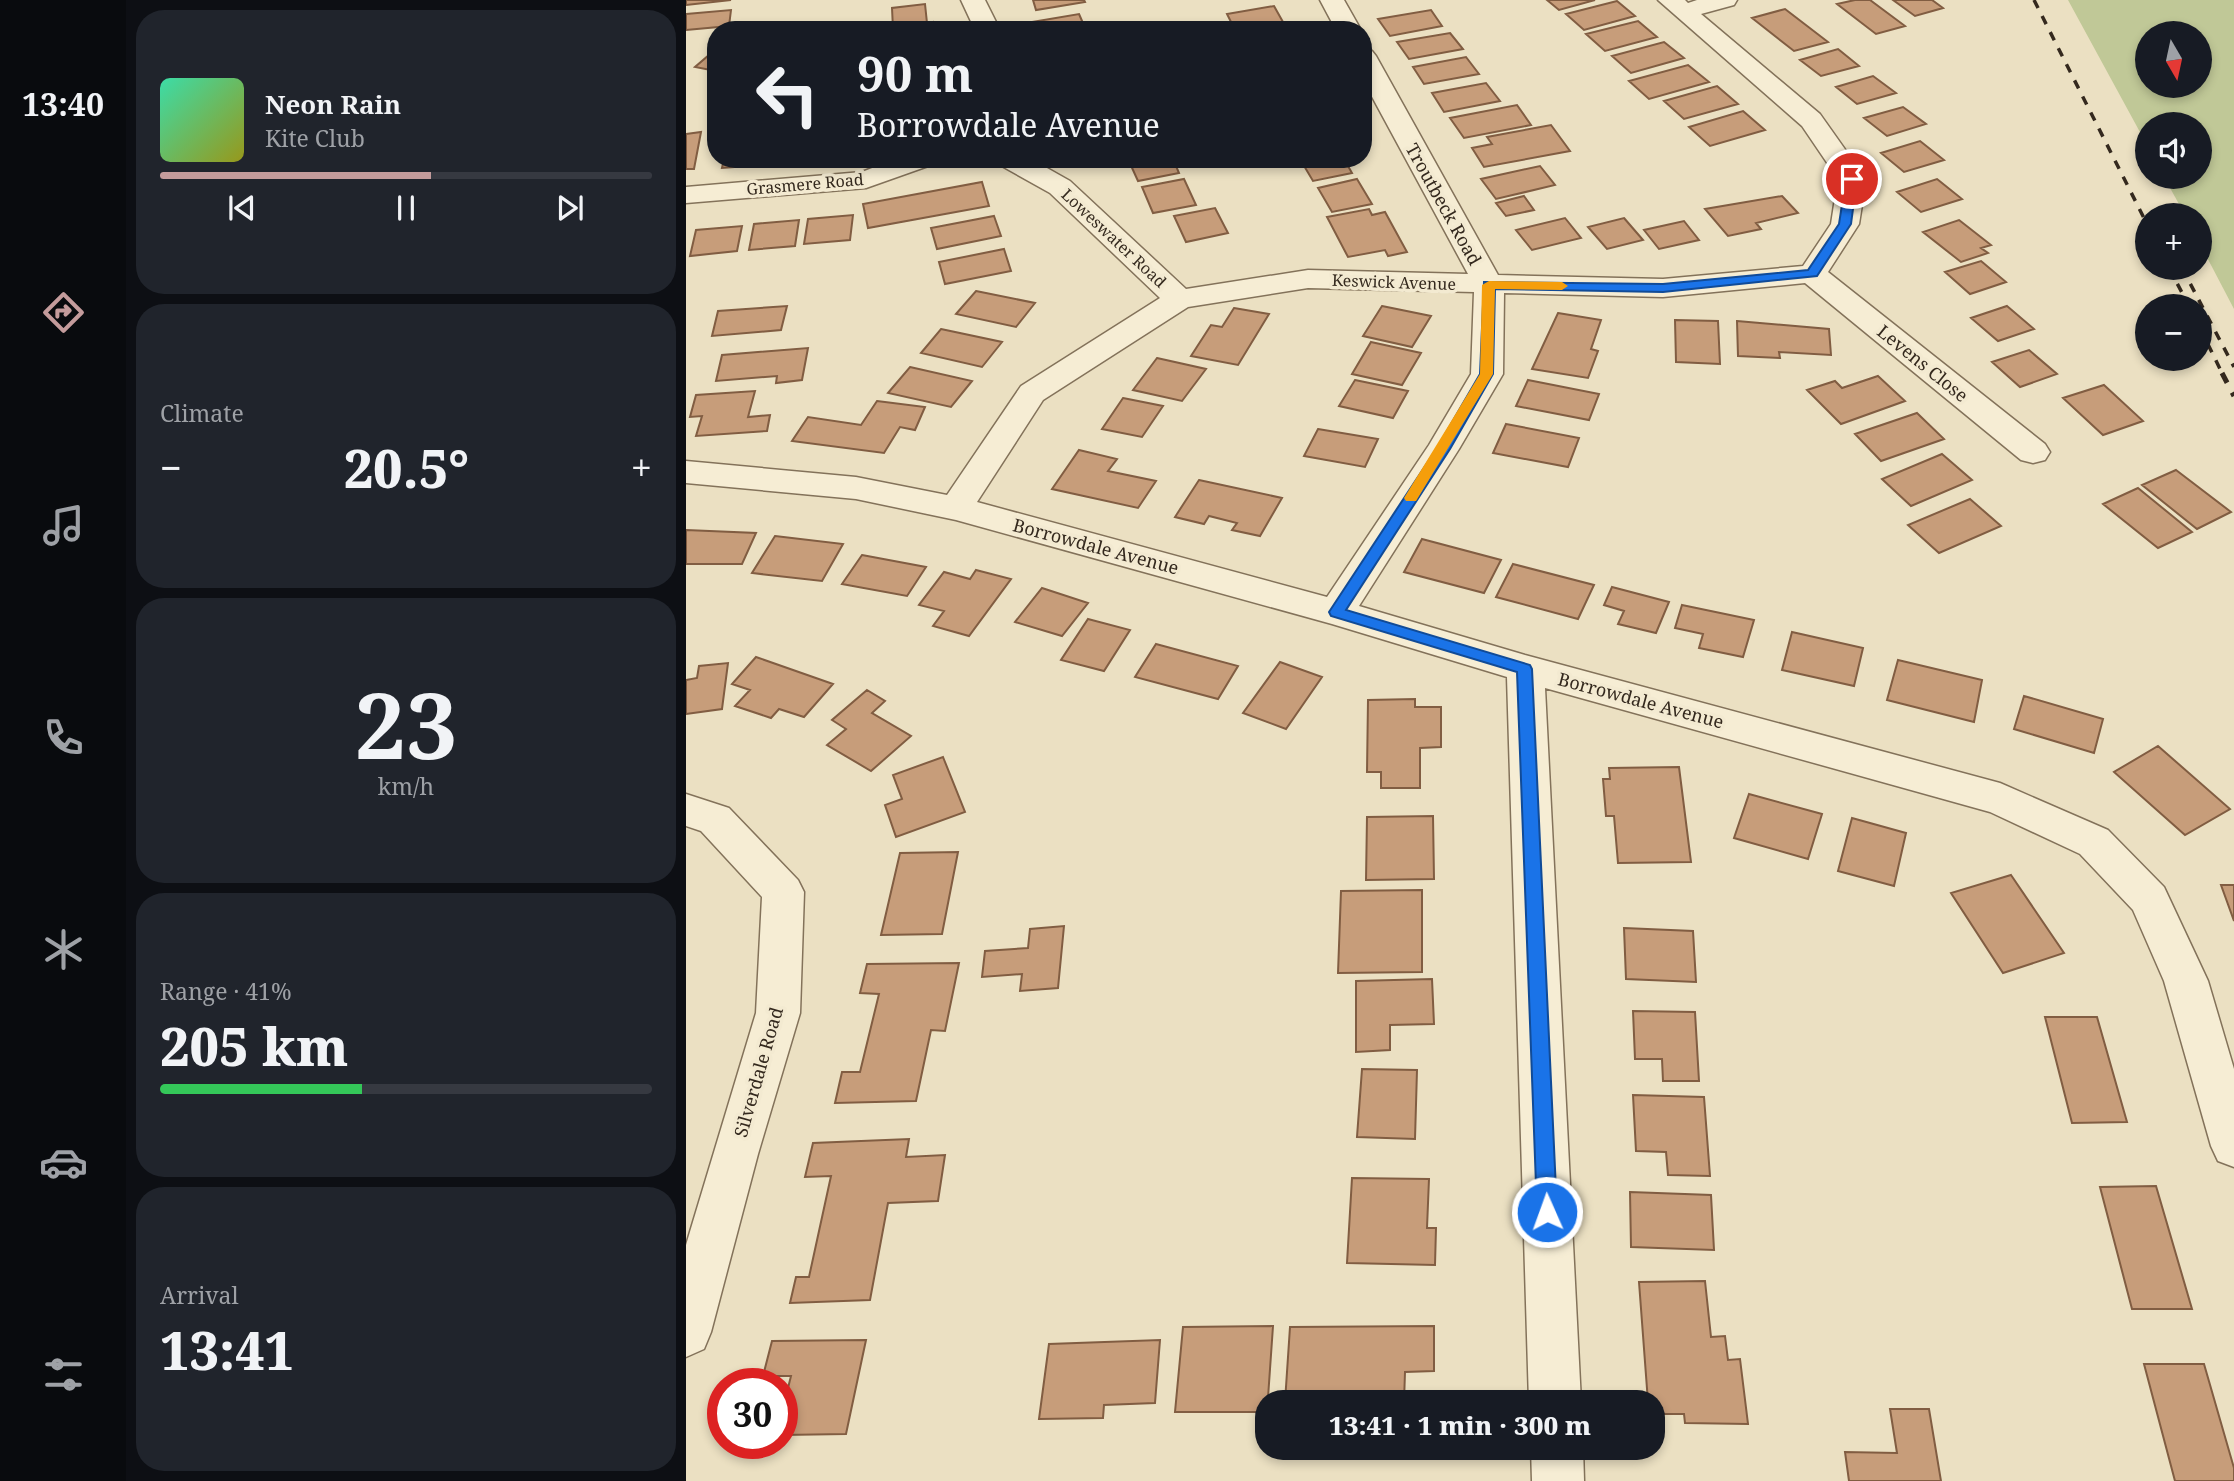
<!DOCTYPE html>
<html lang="en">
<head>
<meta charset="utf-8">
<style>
  :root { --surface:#171b24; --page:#20242c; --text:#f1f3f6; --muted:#9ea1a6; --line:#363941; --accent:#c49c9c }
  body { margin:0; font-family:"Noto Serif",serif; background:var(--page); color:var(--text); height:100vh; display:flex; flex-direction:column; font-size:26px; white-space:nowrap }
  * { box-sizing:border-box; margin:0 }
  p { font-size:23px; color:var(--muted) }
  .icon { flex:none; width:38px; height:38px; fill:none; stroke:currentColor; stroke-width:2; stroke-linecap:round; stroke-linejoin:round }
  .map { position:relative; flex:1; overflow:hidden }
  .panel { display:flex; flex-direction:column; gap:10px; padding:10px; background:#0d0f14; width:560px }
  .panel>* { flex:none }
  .top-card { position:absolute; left:21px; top:21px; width:665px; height:147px; border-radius:28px; box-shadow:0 4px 10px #0003; background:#171b24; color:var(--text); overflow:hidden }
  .needle { width:46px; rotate:171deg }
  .controls { position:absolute; left:1449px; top:21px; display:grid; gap:14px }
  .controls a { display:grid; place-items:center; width:77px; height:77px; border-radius:50%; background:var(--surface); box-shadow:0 4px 10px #0003; font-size:35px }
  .speed { position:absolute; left:21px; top:1368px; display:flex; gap:14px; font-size:35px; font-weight:700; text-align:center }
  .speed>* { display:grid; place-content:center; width:91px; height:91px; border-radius:50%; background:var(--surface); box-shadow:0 4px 10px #0003; line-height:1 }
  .speed .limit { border:10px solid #d22; background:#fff; color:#111 }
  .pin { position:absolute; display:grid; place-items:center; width:60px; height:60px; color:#fff; margin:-30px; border:4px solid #fff; border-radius:50%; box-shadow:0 2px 7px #0007 }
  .me { position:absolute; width:77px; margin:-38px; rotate:358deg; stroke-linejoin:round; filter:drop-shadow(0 0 5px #0008) }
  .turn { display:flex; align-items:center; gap:24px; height:147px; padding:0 35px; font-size:32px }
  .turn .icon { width:91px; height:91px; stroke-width:2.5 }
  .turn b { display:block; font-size:49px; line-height:60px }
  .big { font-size:52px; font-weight:800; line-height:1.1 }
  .panel .widget { flex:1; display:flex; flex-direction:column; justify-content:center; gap:10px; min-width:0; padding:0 24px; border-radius:28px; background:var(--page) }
  .panel .dial { align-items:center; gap:0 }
  .dial b { font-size:91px; line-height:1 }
  .song { display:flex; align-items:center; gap:21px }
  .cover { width:84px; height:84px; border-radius:10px; background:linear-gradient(135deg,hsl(160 70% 55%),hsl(60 70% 35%)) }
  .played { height:7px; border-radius:4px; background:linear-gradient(90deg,var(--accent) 55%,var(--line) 55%) }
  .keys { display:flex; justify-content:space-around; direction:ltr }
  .heat { display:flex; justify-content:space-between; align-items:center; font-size:38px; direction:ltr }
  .charge { height:10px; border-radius:5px; background:linear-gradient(90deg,#34c759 41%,var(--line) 0) }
  .trip { position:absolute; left:569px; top:1390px; width:410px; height:70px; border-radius:28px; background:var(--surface); box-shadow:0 4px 10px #0003; font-weight:800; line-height:70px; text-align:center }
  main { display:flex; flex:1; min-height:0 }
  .dock { display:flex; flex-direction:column; width:126px; justify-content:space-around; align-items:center; background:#090b0e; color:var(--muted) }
  .dock .icon { width:49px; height:49px }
  .dock .active { color:var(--accent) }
  .dock b { font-size:32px; color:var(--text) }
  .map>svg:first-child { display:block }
  .green { fill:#c0c897; fill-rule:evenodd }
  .building { fill:#c79d7a; stroke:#815d42; stroke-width:2 }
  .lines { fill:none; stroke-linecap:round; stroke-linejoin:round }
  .minor-casing { stroke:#83725a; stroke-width:3 }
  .minor { fill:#f6edd4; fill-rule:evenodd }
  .rail-far1 { stroke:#34291e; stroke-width:3.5; stroke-dasharray:9 9; stroke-linecap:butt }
  .rail { stroke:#34291e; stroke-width:5; stroke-dasharray:11 11; stroke-linecap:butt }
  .route { fill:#1a73e8; stroke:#114b97; stroke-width:2 }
  .slow { fill:#f59e0b }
  .labels { text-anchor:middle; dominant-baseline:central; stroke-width:7; stroke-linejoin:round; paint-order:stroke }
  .far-street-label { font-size:16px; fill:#34291e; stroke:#f3ead1 }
  .street-label { font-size:18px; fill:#34291e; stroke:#f3ead1 }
</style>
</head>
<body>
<main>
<nav class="dock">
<b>13:40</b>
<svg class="icon active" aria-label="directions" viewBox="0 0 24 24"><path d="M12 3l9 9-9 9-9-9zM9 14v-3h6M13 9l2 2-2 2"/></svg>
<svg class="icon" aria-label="music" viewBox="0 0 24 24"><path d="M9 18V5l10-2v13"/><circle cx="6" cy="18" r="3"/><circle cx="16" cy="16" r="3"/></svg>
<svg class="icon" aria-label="phone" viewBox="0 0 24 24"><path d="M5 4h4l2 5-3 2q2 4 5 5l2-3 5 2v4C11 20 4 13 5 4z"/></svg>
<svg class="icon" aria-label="climate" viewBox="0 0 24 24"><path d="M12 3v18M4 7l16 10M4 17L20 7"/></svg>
<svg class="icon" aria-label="car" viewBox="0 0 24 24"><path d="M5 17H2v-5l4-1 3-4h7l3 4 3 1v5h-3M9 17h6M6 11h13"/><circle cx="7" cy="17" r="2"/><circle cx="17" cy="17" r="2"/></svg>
<svg class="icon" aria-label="filters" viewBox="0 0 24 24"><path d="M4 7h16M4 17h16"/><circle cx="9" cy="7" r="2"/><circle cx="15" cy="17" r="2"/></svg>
</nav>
<section class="panel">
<div class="widget">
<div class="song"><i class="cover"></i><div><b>Neon Rain</b><p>Kite Club</p></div></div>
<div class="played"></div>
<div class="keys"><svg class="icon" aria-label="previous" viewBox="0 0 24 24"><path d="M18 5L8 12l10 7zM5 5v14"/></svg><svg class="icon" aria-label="pause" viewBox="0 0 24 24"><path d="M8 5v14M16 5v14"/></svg><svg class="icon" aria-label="next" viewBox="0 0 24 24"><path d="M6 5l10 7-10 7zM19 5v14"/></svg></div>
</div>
<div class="widget"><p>Climate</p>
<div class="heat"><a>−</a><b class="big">20.5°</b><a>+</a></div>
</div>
<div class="widget dial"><b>23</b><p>km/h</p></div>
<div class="widget"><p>Range · 41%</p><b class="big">205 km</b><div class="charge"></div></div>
<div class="widget"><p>Arrival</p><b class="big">13:41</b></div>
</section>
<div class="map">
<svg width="1548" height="1481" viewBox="0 0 1548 1481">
  <rect width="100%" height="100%" fill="#ebe0c2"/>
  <path class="green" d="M1382,0H1548V309L1514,244V215H1499L1478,177H1514V124H1461V145ZM1461,33H1514V86H1461Z"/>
  <path class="building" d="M0,0H45L0,5Z
    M347,0H398L399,2L350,10Z
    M861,0H909L873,10Z
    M1169,0H1184L1219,26L1190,34L1151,4Z
    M1207,0H1246L1257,8L1229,16Z
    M931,1L949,16L898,30L880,14Z
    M239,4L241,23L247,22L248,30H201L207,29L206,8Z
    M588,6L597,22L549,30L541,14Z
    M1099,9L1142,42L1108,51L1066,18Z
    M45,10L43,26L0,30V14Z
    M745,10L756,26L704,36L692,19Z
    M393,14L400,30H350L346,22Z
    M952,21L971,37L919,51L900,34Z
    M764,33L777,49L723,59L711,42Z
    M978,42L998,58L945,73L926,56Z
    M30,49V71L9,67Z
    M1152,49L1173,66L1135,76L1114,60Z
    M780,57L793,74L738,84L727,67Z
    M1002,65L1023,82L963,99L943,81Z
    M1187,76L1210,93L1171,104L1150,87Z
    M800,83L814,101L758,112L746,93Z
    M1031,86L1052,104L998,119L978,101Z
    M831,105L845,125L778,138L764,118Z
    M1217,107L1240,124L1201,136L1178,118Z
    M1057,111L1079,130L1024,146L1003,127Z
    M865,125L884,151L798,167L786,148L806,144L801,137Z
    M15,132L8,169H0V134Z
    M1234,141L1258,160L1218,172L1195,153Z
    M38,159H77L76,165L36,168Z
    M442,159H487L493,173L452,181Z
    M614,159H658L666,173L627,181Z
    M854,166L869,185L810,199L795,179Z
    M498,179L510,205L467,213L456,187Z
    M671,179L686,204L646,212L632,188Z
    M1251,179L1276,199L1235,212L1211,192Z
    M296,182L303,206L182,228L177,204Z
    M838,196L848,210L820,216L810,203Z
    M1096,196L1112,213L1070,223L1075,229L1042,236L1019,209Z
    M529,208L542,233L500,242L488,216Z
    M683,209L686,215L699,212L721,252L702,256L699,250L662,257L641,217Z
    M167,215L164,240L118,244L122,219Z
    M308,216L315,236L251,249L245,228Z
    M879,218L895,238L846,250L830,230Z
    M938,218L957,240L921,249L902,227Z
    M113,220L109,246L63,250L68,224Z
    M1273,220L1305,245L1295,248L1302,253L1275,262L1237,232Z
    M998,221L1013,240L973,249L958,230Z
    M56,226L51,251L4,256L10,230Z
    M318,249L325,271L259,284L253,262Z
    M1295,261L1320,282L1284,294L1259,272Z
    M290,291L349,303L330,327L270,314Z
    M101,306L95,330L26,336L32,311Z
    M696,306L745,316L726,347L677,336Z
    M1321,306L1348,329L1312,341L1285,318Z
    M548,308L583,314L552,365L505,356L525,325L536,327Z
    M872,313L915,320L905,349L912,351L902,378L846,369Z
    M989,320L1032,321L1034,364L990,362Z
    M1051,321L1143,329L1145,355L1093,352L1094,358L1052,356Z
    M255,329L316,342L296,367L235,353Z
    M685,342L735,353L716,385L666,374Z
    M122,348L116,380L90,383L91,376L30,381L36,355Z
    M1343,350L1371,374L1334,387L1306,362Z
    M471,358L520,369L496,401L447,390Z
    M224,367L286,381L265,407L202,393Z
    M1192,376L1219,401L1155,424L1121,390L1149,381L1156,388Z
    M669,380L722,391L707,418L653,406Z
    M842,380L913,394L903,420L830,406Z
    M1418,385L1457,421L1417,435L1377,398Z
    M69,391L62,417L84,415L81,431L10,436L16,416L4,417L10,395Z
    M437,398L477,406L456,437L416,429Z
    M191,401L239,407L229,430L214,427L198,453L106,441L122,417L175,425Z
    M1231,413L1258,439L1195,461L1169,434Z
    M820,424L893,438L882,467L807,453Z
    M632,429L692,439L679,467L618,456Z
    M393,450L431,459L422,471L470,481L452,508L366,489Z
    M1256,454L1286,480L1225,506L1196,479Z
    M1490,470L1545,512L1511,529L1456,485Z
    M513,480L596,498L574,536L546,530L551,523L523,516L518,524L489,517Z
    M1452,488L1506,532L1472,548L1417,504Z
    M1284,499L1315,526L1253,553L1222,525Z
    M0,530L70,533L56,564H0Z
    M89,536L157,544L136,581L66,573Z
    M736,539L815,560L798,593L718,572Z
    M176,555L240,567L221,596L156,584Z
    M827,564L908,585L892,619L810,597Z
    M290,570L325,579L283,636L247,626L258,611L233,605L258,572L284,579Z
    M926,587L983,602L970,633L932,624L938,611L918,605Z
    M356,588L402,603L376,636L329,622Z
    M996,605L1068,620L1057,657L1013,648L1017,634L989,628Z
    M402,619L444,630L418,671L375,660Z
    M1106,632L1177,648L1168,686L1096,670Z
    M470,644L552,666L532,699L449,677Z
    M70,657L147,684L118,717L93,709L85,718L49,706L64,690L46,684Z
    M1212,660L1296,680L1288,722L1201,700Z
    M594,662L636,677L600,729L557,713Z
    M42,663L36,709L0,714V680L11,678L13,666Z
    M181,690L199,701L186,713L225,736L185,771L141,745L160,729L146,720Z
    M1338,696L1417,719L1408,753L1328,729Z
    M729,699V707H755V747L734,748V788H695V772H681L682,700Z
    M1472,746L1544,809L1499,835L1428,772Z
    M257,757L279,812L210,837L199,805L216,799L207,775Z
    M993,767L1005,862L932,863L928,816H920L917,779H924L923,768Z
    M1063,794L1136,814L1122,859L1048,838Z
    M747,816L748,879L680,880L681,817Z
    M1166,818L1220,833L1208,886L1152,871Z
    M272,852L256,934L195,935L214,853Z
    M1325,875L1378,953L1317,973L1265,893Z
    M1535,885H1548V921Z
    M736,890V972L652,973L655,891Z
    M378,926L372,988L334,991L336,974L296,977L299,951L342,948L344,929Z
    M938,928L1007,931L1010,982L940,979Z
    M273,963L259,1031L245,1030L230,1101L149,1103L156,1072H174L193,994L174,993L181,964Z
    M746,979L748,1024L704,1025V1050L670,1052V981Z
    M947,1011L1009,1012L1013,1081H977L976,1059H949Z
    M1359,1017H1411L1441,1122L1386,1123Z
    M676,1069L731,1070L729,1139L671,1137Z
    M947,1095L1018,1097L1024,1176L982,1175L980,1152L950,1151Z
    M223,1139L220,1157L259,1155L252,1201L202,1203L184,1300L104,1303L110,1277H123L145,1176L119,1177L127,1143Z
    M666,1178L743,1179L741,1228H750L749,1265L661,1263Z
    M1470,1186L1506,1309H1446L1414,1187Z
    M944,1192L1025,1195L1028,1250L945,1247Z
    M1019,1281L1025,1337L1039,1336L1042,1360L1054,1359L1062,1424L999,1423L998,1414H966V1402H962L953,1282Z
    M587,1326L581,1412H489L497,1327Z
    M748,1326V1371L719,1372L718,1402H599L604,1327Z
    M180,1340L160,1434L96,1435V1412L105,1376H77L86,1341Z
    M474,1340L469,1403L418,1405L417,1418L353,1419L363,1344Z
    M1458,1364H1518L1548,1468V1481H1489Z
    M1204,1409H1243L1255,1481H1163L1159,1452L1211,1453Z"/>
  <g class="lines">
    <defs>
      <path id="minor" d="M275,0H299L314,30H289Z
        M634,0H658L675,30H650Z
        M972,0H999L1002,3L1011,0H1051L1048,5L1015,14L1134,114L1180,179L1173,224L1142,272L1359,444L1364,452L1359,460L1347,463L1335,460L1119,283L977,297L818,293L817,374L773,449L673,606L839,655L1314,783L1422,830L1478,887L1522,981L1548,1069V1167L1532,1161L1525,1146L1478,981L1447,910L1394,854L1304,812L859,688L895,1402H843L821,677L646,624L270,520L170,499L0,483V461L170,477L261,495L335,386L474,298L364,193L314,165L310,159H345L384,181L500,289L622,270L782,274L677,80V48L686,51L690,56L812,275L977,279L1117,266L1145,224L1152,179L1116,126ZM622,288L788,292L785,374L743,445L641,597L291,502L357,400L502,307Z
        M209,159H249L245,165L180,188L0,203V187L176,172Z
        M0,794L43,808L112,880L118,892L114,1013L72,1154L25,1332L18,1349L0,1357V1245L70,1013L76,897L15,831L0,826Z
        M845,1447H897L898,1481H846Z"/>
    </defs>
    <use href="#minor" class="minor-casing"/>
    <use href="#minor" class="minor"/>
    <path class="rail-far1" d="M1348,0L1461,224
      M1483,268L1503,306
      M1496,268L1548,367
      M1514,328L1537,375"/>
    <path class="rail" d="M1536,373L1548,396"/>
  </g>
  <path class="route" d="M1166,176L1171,179L1165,224L1131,276L977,292L809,289L807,374L764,449L660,610L844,665L846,669L871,1212L868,1218L861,1221L854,1218L851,1212L831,672L645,616L643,612L751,448L794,374L798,282L977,284L1122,270L1153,224L1160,179Z"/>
  <path class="slow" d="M803,281L876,282L882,286L876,290L809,289L807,374L730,501H720L718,498L794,374L796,285Z"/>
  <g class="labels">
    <g class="far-street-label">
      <text transform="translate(119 184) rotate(-5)">Grasmere Road</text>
      <text transform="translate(428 238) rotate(43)">Loweswater Road</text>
      <text transform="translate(708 282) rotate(2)">Keswick Avenue</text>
    </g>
    <g class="street-label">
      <text transform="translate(758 204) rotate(61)">Troutbeck Road</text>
      <text transform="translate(1237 363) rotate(39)">Levens Close</text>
      <text transform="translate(410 546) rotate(15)">Borrowdale Avenue</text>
      <text transform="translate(955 700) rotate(15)">Borrowdale Avenue</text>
      <text transform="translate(72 1072) rotate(-74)">Silverdale Road</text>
    </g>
  </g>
</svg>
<div class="controls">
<a><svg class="needle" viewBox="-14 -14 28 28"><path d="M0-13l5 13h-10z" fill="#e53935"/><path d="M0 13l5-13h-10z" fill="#9ea1a6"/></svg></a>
<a><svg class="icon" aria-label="sound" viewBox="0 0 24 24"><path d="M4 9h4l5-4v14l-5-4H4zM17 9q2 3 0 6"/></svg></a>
<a>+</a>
<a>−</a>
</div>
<div class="speed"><div class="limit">30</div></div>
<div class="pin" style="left:1166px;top:179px;background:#d93025"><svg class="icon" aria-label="arrive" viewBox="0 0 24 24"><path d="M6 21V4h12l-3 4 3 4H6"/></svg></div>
<svg class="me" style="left:861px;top:1212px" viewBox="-20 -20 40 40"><circle r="17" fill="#1a73e8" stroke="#fff" stroke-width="3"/><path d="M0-11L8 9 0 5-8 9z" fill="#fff"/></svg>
<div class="trip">13:41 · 1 min · 300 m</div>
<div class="top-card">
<div class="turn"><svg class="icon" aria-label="left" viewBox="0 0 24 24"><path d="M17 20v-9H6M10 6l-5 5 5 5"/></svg><div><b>90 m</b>Borrowdale Avenue</div></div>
</div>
</div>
</main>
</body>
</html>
